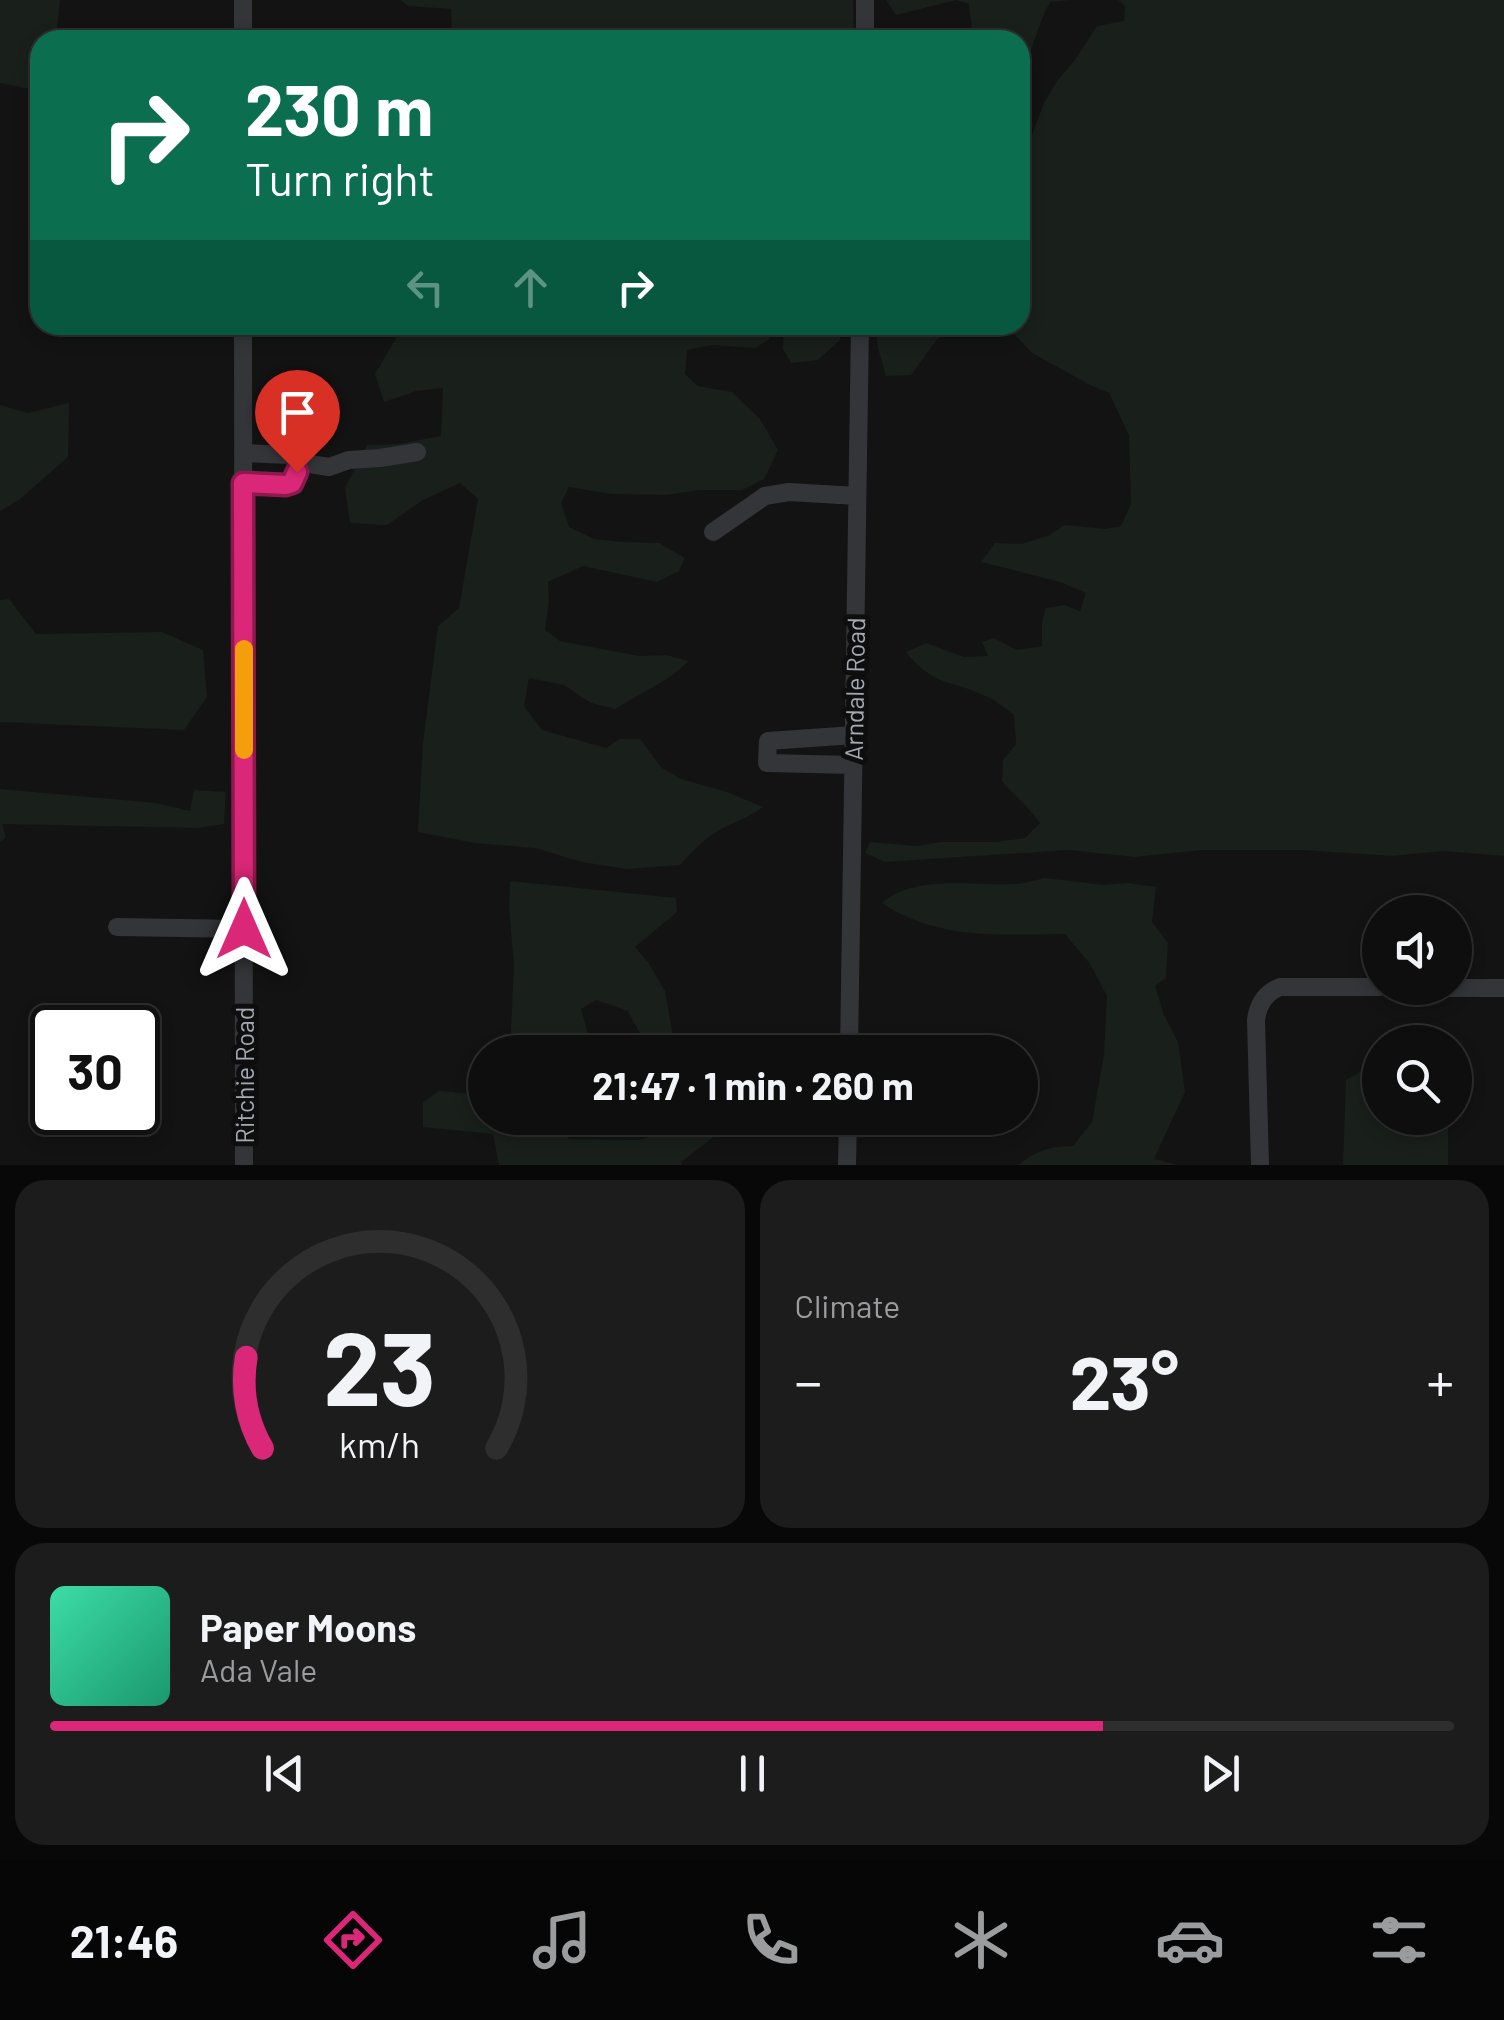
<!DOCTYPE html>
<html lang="en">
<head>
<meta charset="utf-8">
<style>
  :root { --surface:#0e0e0f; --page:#1c1c1d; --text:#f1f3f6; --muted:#9b9c9e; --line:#2e2e2f; --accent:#db2777 }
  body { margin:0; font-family:Barlow,sans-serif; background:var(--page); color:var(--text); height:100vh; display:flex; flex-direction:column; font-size:38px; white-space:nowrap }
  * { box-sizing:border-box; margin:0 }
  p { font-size:32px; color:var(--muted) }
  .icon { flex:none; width:55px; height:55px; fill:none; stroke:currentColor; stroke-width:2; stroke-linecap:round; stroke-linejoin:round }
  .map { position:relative; height:1165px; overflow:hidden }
  .panel { display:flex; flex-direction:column; gap:15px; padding:15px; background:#080808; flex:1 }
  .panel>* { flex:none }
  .guide { position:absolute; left:30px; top:30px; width:1000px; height:305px; border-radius:30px; box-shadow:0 5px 15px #0003,0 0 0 2px var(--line); background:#0b6e4f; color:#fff; overflow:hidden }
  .tools { position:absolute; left:1362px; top:895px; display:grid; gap:20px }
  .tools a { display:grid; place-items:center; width:110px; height:110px; border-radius:50%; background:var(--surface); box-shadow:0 5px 15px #0003,0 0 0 2px var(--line); font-size:50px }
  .speed { position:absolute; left:30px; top:1005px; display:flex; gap:20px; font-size:50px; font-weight:700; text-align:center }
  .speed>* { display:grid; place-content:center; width:130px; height:130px; border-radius:50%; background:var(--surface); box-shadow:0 5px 15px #0003,0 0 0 2px var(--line); line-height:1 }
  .speed .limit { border:5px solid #111; border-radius:15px; background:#fff; color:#111 }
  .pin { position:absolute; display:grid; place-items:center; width:85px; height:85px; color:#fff; margin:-102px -42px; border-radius:50% 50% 50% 0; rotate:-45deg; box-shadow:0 0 10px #0007 }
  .pin .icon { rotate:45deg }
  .me { position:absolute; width:110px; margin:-55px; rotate:0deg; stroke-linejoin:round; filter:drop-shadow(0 0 8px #0008) }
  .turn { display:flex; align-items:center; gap:35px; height:210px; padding:0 50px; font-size:45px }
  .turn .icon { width:130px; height:130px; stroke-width:2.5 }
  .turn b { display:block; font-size:70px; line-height:85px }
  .lanes { display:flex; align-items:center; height:95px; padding:0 50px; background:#0003; justify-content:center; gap:50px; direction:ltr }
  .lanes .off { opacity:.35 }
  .big { font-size:75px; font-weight:700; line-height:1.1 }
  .panel .widget { flex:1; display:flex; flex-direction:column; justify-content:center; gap:15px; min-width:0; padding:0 35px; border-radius:30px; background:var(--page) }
  .panel .dial { align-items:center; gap:0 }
  .dial svg { height:260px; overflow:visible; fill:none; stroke:var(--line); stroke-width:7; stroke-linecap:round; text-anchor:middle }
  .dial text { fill:var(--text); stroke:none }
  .song { display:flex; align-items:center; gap:30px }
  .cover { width:120px; height:120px; border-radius:15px; background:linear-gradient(135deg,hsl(160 70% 55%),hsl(160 70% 35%)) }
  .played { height:10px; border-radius:5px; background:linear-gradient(90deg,var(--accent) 75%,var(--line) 75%) }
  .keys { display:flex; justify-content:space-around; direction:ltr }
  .heat { display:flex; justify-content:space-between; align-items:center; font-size:55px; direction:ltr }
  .panel .tiles { flex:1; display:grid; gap:15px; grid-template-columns:1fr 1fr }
  .widget:last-child { grid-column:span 2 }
  .trip { position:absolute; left:468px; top:1035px; width:570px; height:100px; border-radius:50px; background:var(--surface); box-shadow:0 5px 15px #0003,0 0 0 2px var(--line); font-weight:700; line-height:100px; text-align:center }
  .tabs { display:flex; height:160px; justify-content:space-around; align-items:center; background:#060606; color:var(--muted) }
  .tabs .icon { width:70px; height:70px }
  .tabs .on { color:var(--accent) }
  .tabs b { font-size:45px; color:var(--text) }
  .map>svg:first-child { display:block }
  .green { fill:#191f1b }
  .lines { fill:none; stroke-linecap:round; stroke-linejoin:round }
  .minor { stroke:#343539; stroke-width:18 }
  .route-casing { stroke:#8e194d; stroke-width:25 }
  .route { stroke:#db2777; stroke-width:18 }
  .slow { stroke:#f59e0b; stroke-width:18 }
  .labels { text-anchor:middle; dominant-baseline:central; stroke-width:10; stroke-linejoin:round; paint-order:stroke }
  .street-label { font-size:25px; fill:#a5a9b4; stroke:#0e0e0f }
</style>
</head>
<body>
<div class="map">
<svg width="1504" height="1165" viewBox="0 0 1504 1165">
  <rect width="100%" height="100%" fill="#131314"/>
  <path class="green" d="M0,0H60L57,30L67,40H40V91L0,83Z
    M400,0H853L854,40H452L451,9L408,6Z
    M886,0H1071L1050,2C1037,25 1033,52 1020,75V40H973L969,4L956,0L896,15Z
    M1118,0H1504V856L1443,851L1392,856L1302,850H1202L1135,857L1068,850L885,862L865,853L870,842L917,846L941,842H996L1025,838L1040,823C1029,807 1014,796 1002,781L1003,760L1016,744L1014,715C1006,709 997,701 988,697C951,679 935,688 906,652L926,643L964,657L988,656L982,642L994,638L1017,650L1042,646V621L1046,608L1064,605L1080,611L1086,593L1060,582L981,562L995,543L1021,544L1048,536L1065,525L1105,529L1121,526L1131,504L1129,435L1109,393L1090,385L1032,353L1014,334L958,325L937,339L911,375L886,376L878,348L875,325H1020V181L1026,173L1032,135L1044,103L1057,81L1075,60L1097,26L1124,21L1125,6Z
    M395,325L764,326L770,339L755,348L711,345L687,350L685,374L698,386L732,392L760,419L778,450L764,479L742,490H700L665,495L611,494L569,487L561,503L569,527L594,539L622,542L659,543L685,558L679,571L657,582L583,566L548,582L549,601L545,630L560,641L639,656L666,655L689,661L670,677L615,709L591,703L564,685L529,678L524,706L542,730L606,748L620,739H640L662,768L681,779L727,792L763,807C751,816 739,820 725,827C707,836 694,850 680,865L627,869L582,862L535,848L475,843L418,832L423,743L438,626L459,608L478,499L460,483L423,500L387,525L350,523L345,488L367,445L398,444L441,436L443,388L416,391L384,402L375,374L399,333Z
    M784,325H842L840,340L818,360L791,363L783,349Z
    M69,403L68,457L19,500L0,511V405L28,413Z
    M9,599L36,634L162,632L203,650L207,697L184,730L0,722V600Z
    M0,789L156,803L190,811L194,790L226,792L224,824L198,828L2,824L6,837L0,842Z
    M1045,878L1103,885L1128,883L1156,887L1152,922L1168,943L1166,978L1155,986L1164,1015L1178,1042L1185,1092L1154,1159L1178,1165H1018C1035,1151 1051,1146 1073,1146L1092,1122L1104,1055L1107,996L1090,964L1065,934C1002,935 936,940 882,903C914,874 974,886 1014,884C1024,884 1035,880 1045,878Z
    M510,881L676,898L677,912L635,947L648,962L665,991L675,1048L656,1052L641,1036L628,1011L596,1000L581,1009L590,1041L601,1052H510L514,965L509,908Z
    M1380,1060V1118H1448V1165H1343L1346,1080Z
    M439,1091L485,1095V1118H557L569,1139L638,1140L699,1123L706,1118H716L715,1136L681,1162L682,1165H499L493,1134L423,1127V1102Z"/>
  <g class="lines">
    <path class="minor" d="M243,0V40
      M865,40V0
      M243,325L244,1165
      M297,462L329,467L349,460L380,458L417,452
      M243,483C256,484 286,492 295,480C298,476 297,466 297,462L289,455L243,453
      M713,532L765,496L789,492L857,496
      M853,765L767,763L768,741L854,735
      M117,927L244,929
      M1406,988H1504
      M849,1052L860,325
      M847,1165L848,1118
      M1260,1165L1256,1020C1258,1004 1265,993 1280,987H1380"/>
  </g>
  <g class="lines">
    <defs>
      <path id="route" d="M244,929L243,483L286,485L292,483L297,472"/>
    </defs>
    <use href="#route" class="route-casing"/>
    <use href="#route" class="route"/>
    <path class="slow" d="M244,649V750"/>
  </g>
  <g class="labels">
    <g class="street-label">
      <text transform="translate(854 689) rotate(-89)">Arndale Road</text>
      <text transform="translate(244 1075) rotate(-90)">Ritchie Road</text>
    </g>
  </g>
</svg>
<div class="tools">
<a><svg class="icon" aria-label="sound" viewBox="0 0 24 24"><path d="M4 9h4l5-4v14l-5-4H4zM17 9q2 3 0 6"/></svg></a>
<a><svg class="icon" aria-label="search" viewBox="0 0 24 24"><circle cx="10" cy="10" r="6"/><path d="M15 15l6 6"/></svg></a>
</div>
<div class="speed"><div class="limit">30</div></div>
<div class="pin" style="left:297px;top:472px;background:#d93025"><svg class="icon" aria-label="arrive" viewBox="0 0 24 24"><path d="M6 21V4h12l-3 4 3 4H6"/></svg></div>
<svg class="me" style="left:244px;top:929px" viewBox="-20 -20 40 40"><path d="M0-17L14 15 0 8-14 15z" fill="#db2777" stroke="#fff" stroke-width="4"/></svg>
<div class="trip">21:47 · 1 min · 260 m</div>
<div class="guide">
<div class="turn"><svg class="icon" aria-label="right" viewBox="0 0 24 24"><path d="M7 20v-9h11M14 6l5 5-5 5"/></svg><div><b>230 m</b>Turn right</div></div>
<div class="lanes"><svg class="icon off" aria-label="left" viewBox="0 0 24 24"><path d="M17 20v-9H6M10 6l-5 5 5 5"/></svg><svg class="icon off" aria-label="ahead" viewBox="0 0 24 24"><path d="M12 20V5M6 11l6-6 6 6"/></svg><svg class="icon" aria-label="right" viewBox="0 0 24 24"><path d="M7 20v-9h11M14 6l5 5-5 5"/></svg></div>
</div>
</div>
<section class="panel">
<div class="tiles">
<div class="widget dial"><svg viewBox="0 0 100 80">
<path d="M14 69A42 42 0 1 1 86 69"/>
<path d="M14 69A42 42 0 0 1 9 41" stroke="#db2777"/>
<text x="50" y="56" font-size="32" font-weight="700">23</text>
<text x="50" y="72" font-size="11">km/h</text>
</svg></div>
<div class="widget"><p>Climate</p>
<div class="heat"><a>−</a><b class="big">23°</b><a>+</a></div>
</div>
<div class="widget">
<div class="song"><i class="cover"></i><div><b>Paper Moons</b><p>Ada Vale</p></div></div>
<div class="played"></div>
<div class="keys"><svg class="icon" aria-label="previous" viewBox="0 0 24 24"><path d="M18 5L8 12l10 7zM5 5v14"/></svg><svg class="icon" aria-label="pause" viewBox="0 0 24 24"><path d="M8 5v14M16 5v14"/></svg><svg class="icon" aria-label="next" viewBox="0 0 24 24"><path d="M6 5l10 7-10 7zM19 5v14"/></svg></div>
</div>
</div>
</section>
<nav class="tabs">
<b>21:46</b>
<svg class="icon on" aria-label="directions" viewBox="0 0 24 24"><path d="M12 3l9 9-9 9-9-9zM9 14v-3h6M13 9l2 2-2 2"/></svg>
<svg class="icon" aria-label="music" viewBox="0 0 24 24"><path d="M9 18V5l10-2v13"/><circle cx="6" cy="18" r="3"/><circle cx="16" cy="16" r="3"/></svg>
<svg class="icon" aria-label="phone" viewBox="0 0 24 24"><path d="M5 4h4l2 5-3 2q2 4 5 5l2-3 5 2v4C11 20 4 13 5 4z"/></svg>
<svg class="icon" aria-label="climate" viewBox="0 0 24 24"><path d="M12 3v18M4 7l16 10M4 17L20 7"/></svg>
<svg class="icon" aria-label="car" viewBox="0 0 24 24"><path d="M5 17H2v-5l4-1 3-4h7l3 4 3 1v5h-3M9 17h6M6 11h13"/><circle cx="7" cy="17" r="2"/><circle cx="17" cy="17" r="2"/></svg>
<svg class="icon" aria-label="filters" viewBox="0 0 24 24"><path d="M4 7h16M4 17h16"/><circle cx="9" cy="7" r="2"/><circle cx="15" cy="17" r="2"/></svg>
</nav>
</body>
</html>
